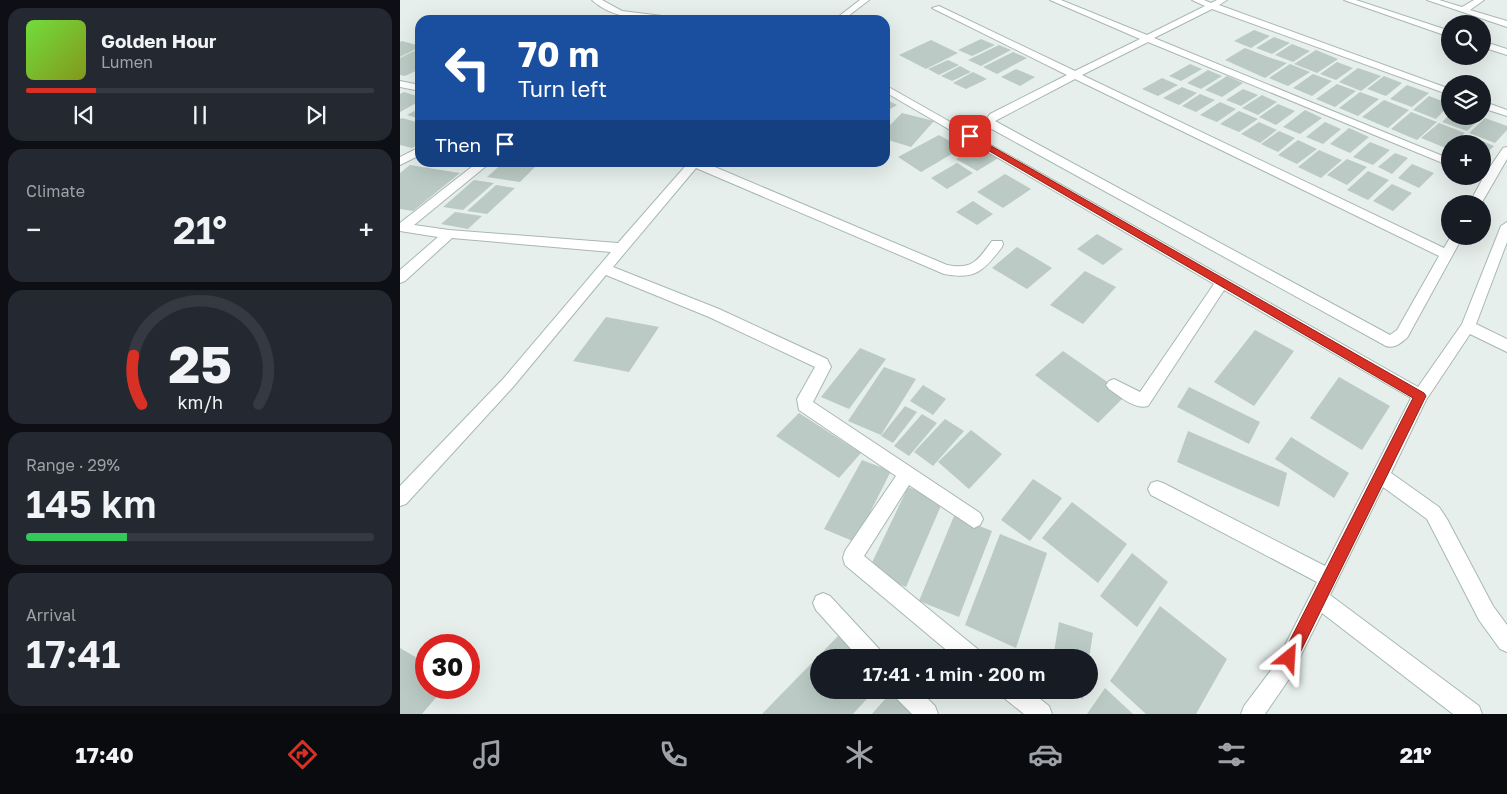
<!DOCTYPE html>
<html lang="en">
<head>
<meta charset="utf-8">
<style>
  :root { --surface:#171b24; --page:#242831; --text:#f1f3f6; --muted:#9ea1a6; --line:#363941; --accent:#d93025 }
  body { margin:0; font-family:"Golos Text",sans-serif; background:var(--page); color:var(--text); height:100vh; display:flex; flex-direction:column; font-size:19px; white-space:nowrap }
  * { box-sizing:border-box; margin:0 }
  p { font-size:16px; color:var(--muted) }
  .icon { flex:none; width:28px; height:28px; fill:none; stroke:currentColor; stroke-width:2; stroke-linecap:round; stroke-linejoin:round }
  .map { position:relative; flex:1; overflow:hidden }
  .details { display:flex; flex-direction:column; gap:8px; padding:8px; background:#0d0f14; width:400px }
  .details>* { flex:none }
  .hud { position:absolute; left:15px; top:15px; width:475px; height:152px; border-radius:15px; box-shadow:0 5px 20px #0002; background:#1a4fa0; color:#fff; overflow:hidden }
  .controls { position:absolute; left:1041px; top:15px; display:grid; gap:10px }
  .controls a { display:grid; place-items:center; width:50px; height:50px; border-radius:50%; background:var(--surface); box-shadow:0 5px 20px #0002; font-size:25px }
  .speed { position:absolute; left:15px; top:634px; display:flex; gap:10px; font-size:25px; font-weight:700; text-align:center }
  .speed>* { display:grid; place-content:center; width:65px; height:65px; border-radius:50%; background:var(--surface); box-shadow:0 5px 20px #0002; line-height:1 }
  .speed .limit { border:8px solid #d22; background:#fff; color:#111 }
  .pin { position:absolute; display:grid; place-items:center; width:42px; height:42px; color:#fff; margin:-21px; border-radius:10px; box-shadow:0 2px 8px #0006 }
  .me { position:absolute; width:55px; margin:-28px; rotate:27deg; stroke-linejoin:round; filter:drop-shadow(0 0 4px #0008) }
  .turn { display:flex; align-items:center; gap:18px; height:105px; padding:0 20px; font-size:22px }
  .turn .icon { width:65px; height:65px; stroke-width:2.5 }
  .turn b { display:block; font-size:35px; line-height:42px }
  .then { display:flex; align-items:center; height:48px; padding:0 20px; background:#0003; gap:10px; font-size:19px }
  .big { font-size:38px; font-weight:600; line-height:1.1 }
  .details .widget { flex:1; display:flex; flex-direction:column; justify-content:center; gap:8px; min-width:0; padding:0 18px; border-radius:15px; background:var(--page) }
  .details .dial { align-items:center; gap:0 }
  .dial svg { height:130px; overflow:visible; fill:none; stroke:var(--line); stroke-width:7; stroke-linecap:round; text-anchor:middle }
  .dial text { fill:var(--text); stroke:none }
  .song { display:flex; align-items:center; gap:15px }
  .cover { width:60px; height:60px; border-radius:8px; background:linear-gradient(135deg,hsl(100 70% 55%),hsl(70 70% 35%)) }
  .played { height:5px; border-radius:2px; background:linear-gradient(90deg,var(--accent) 20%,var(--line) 20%) }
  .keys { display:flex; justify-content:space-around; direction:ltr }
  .heat { display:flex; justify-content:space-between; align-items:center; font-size:28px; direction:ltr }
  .charge { height:8px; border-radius:4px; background:linear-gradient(90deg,#34c759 29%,var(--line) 0) }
  .trip { position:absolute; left:410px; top:649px; width:288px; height:50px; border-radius:25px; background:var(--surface); box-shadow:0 5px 20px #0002; font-weight:600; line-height:50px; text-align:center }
  .tab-bar { display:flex; height:80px; justify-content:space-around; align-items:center; background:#090b0e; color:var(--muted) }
  .tab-bar .icon { width:35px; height:35px }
  .tab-bar .current { color:var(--accent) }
  .tab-bar b { font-size:22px; color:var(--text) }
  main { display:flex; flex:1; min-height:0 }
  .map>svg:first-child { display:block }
  .building { fill:#bbcac4 }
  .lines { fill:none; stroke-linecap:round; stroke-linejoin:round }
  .minor-casing { stroke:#a8b8b2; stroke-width:2 }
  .minor { fill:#fff; fill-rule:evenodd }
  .route { fill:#d93025; stroke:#8d1f18 }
</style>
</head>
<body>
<main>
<section class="details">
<div class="widget">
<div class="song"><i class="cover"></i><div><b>Golden Hour</b><p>Lumen</p></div></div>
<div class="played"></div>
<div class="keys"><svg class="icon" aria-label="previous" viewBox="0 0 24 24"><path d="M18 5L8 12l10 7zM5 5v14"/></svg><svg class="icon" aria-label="pause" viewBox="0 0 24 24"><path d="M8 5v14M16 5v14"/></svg><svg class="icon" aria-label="next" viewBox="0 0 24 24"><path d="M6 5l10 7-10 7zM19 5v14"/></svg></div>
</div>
<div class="widget"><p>Climate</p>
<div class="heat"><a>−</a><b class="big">21°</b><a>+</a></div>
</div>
<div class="widget dial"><svg viewBox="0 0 100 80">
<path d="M14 69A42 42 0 1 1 86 69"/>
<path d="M14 69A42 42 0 0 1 9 39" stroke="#d93025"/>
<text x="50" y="56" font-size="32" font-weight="700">25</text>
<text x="50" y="72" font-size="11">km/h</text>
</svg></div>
<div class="widget"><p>Range · 29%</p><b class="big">145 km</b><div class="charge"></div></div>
<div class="widget"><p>Arrival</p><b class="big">17:41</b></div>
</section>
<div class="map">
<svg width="1107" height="714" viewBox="0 0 1107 714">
  <rect width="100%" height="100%" fill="#e6efeb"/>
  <path class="building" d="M854,30L870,36L851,48L834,41Z
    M874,37L890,43L872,54L856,48Z
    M581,39L595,45L572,56L558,50Z
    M531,40L558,53L526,69L499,55Z
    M2,41L20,46V47L0,57V42Z
    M892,44L910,51L893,62L875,55Z
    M599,45L611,50L581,66L568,60Z
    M20,48V69L5,76L0,75V58Z
    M845,48L868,57L887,63L865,78L825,60Z
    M916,50L938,59L917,73L894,64Z
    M613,52L627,58L597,74L583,67Z
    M548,60L559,65L539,75L528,69Z
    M937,62L953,68L936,80L920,74Z
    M790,64L802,69L781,81L769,76Z
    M890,64L910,72L888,86L869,78Z
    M560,66L571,72L552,81L541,76Z
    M958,68L981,76L961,91L939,82Z
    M616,69L635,77L620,86L601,77Z
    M808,70L822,76L801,89L787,83Z
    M573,72L587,79L566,89L553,83Z
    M913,74L932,81L912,96L893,88Z
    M827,76L843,83L822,97L805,90Z
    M984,76L1002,83L986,96L967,89Z
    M762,78L778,85L758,96L742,89Z
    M937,84L956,91L935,107L916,99Z
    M1007,85L1029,93L1012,107L990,99Z
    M782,87L797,93L779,105L763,98Z
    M843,89L858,95L841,106L826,100Z
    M4,92L20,97V101L0,112V94Z
    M960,92L979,99L958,116L939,108Z
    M800,94L815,100L796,112L782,106Z
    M862,95L877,102L858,115L842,108Z
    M1029,96L1050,104L1036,119L1013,110Z
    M485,99L497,105L485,112Z
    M984,100L1009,110L988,128L962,117Z
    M820,102L836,109L817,122L800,115Z
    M878,104L895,111L876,125L859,117Z
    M20,108V119L7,115Z
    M905,110L922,118L900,134L883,127Z
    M839,111L858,119L839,132L820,124Z
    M1011,112L1037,122L1017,140L991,129Z
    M502,113L534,121L511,147L485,139V130Z
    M1050,114V116H1083L1067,131L1042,122Z
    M2,118L20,123V144L12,148L0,145V119Z
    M1085,118L1107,126V130L1095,143L1069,133Z
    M859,122L877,130L860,143L841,134Z
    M925,122L941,129L923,144L906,137Z
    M1039,123L1065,133L1053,144H1050L1048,149L1021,138Z
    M949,128L969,137L950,153L930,144Z
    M879,131L895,138L878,152L861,144Z
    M539,135L562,148L521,172L498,157Z
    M1068,135L1094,146L1082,158V144H1060Z
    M898,140L917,149L897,164L878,155Z
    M970,142L990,150L973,165L953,157Z
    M579,146L600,157L577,171L556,159Z
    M919,150L942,160L921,178L898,167Z
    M995,153L1008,158L992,174L978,167Z
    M947,159L967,167L947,185L927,175Z
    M104,162H140L120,182L87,177Z
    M557,163L573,173L547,189L531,178Z
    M1012,164L1034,173L1019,188L998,178Z
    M10,165L60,173L13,211L0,209V173Z
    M968,171L989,180L968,200L947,190Z
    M605,174L631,189L603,208L577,192Z
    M74,180L94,183L63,210L43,207Z
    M992,184L1012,193L993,211L973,201Z
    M96,185L115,188L87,214L67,211Z
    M573,201L593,214L577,225L556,212Z
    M55,212L82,216L68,229L41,224Z
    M697,234L723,249L703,265L677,249Z
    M617,247L652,268L627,289L592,268Z
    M685,271L716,287L683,324L650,305Z
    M206,317L259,327L229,372L173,361Z
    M855,330L894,351L854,406L814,382Z
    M460,348L486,359L449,409L421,397Z
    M663,351L726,395L698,423L635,375Z
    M484,367L516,379L481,435L448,421Z
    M939,377L990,406L962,450L910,418Z
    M523,385L546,399L533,415L510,401Z
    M789,387L860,422L849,444L777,407Z
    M505,406L517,412L493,443L481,436Z
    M399,413L461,453L439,478L376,436Z
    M522,414L537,423L509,456L494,446Z
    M545,419L564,431L533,466L514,452Z
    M571,430L602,454L569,489L538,462Z
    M788,431L887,473L879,507L777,462Z
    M891,437L949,473L934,498L875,459Z
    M462,460L491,471L455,542L424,529Z
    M633,479L662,498L630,541L601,520Z
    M508,487L543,501L506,587L468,571Z
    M672,502L727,544L698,583L642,538Z
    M554,516L592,531L559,617L519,601Z
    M600,534L647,553L616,648L565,625Z
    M732,553L768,582L737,627L700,596Z
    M760,606L827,659L796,714H746L710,681Z
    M659,622L693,633L689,658H653Z
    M439,635L459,658H419V690H475L453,714H362Z
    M0,648L26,663V688H44L22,714H0Z
    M705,688L733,714H687Z
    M658,690H684L683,699Z
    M492,691L514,714H472Z"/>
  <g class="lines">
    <defs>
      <path id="minor" d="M192,0H202L222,11L270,17L274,20C247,20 213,20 192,0Z
        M460,0H469L443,20H434Z
        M650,0H661L747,35L805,6L792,0H804L811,3L817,0H827L819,5L1050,89V95L812,9L754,38L1050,159V166L748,42L682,75L1044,248L1051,236H1063L1007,338C1000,343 995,349 986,346L590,128L585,121L590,114L667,75L532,8L539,6L675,71L740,39ZM675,79L1039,256L997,330L990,335L595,121Z
        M944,0H956L1050,31V37Z
        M1027,0H1039L1062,7L1074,0H1084L1070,10L1107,21V27Z
        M1082,41L1107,49V55L1082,47Z
        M0,81L20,85V91L0,87Z
        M485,85L1018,387L1062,324L1101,226L1107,222V242L1076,324L1107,339V352L1070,334L1026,400L991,473L1039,507L1047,519L1093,606L1107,625V652L1100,649L1079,620L1027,519L983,487L930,595L1079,706L1082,714H1053L922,613L889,679L865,714H841L844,706L875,665L917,582L751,495L748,489L751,483L757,481L763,483L925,566L1011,398L824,290L748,406C735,410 719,396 709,389L706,385L709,381L714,379L740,392L814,284L485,92Z
        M1082,101L1107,110V116L1082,108Z
        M20,147V155L0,165V157Z
        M1107,147V159L1081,204H1069L1082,180L1076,176H1082V173H1086L1103,148Z
        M78,162H91L14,225L49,230L218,243L289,162H303L547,265C573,270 578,260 592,241H602L603,244L602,247C584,271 575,280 544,274L296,168L213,267L319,309L427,359L431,367L413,402L580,513L583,519L580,525L574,528L509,485L464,556L580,651L583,658H556L445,565L443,558L445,551L496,476L399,410L397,399L415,367L309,317L206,275L113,387L6,504L0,506V486L103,379L211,252L52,238L5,281L0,283V270L38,237L0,231V223Z
        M423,593L430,596L481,651L484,658H459L416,610L413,603L416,596Z
        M493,690H519L535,706L538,714H512L496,698Z
        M601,690H629L649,706L652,714H624L604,698Z"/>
    </defs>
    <use href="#minor" class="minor-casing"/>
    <use href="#minor" class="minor"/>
  </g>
  <path class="route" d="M567,135H572L1024,393L1026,396L895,663L889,665L884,663L881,658L884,652L1013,398L567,138Z"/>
</svg>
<div class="controls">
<a><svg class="icon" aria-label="search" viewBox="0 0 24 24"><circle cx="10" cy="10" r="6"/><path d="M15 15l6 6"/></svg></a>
<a><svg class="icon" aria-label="layers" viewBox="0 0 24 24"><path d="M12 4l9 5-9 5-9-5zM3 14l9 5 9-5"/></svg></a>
<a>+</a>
<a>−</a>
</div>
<div class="speed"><div class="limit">30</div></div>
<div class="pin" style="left:570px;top:136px;background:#d93025"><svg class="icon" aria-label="arrive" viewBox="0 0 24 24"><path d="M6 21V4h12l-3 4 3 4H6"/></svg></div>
<svg class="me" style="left:889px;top:658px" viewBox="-20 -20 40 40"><path d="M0-17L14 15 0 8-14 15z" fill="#d93025" stroke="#fff" stroke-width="4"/></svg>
<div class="trip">17:41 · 1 min · 200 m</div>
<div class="hud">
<div class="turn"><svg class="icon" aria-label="left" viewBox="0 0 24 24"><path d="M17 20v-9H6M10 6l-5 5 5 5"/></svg><div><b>70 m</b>Turn left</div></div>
<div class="then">Then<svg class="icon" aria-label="arrive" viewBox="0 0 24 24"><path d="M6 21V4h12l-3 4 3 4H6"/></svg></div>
</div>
</div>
</main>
<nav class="tab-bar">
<b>17:40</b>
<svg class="icon current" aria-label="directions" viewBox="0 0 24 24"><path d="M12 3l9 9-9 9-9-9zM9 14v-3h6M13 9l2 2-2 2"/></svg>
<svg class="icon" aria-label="music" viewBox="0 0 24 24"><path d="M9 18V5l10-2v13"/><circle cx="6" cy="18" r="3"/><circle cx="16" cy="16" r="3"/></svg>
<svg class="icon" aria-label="phone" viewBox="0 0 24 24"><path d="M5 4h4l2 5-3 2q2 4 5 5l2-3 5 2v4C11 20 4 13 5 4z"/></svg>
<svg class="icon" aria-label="climate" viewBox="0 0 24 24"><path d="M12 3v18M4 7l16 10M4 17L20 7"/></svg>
<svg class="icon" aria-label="car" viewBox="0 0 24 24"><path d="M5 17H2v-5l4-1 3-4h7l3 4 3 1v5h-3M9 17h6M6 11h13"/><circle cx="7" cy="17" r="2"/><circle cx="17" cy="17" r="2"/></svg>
<svg class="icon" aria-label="filters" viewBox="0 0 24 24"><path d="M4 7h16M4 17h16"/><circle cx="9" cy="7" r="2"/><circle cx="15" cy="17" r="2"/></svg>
<b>21°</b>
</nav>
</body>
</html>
